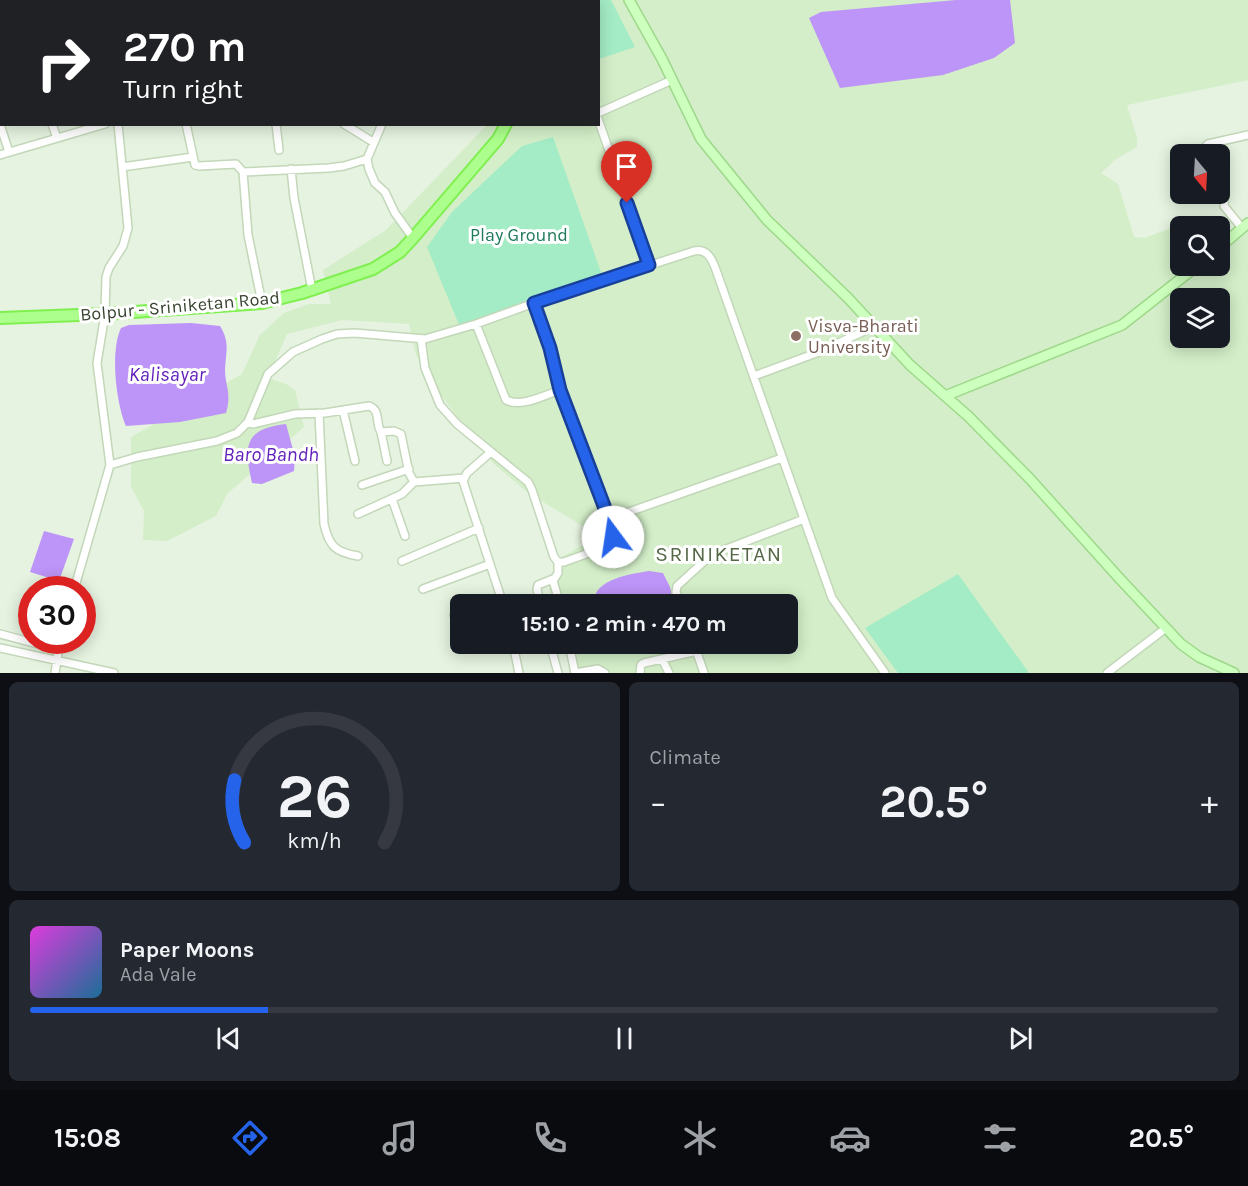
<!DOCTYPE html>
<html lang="en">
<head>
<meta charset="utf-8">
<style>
  :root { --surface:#171b24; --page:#242831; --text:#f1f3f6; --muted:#9ea1a6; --line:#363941; --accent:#2563eb }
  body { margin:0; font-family:Karla,sans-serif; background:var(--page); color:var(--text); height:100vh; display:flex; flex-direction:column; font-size:22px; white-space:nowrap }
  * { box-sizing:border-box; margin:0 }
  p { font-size:20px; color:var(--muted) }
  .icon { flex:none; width:33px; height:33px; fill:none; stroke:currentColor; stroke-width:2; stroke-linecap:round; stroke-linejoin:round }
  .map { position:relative; height:673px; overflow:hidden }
  .sheet { display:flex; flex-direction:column; gap:9px; padding:9px; background:#0d0f14; flex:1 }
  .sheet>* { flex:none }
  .top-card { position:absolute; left:0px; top:0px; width:600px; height:126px; box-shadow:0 3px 15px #0003; background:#202124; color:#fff; overflow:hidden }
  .needle { width:39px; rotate:162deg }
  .tools { position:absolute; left:1170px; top:144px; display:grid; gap:12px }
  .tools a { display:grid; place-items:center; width:60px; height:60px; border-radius:9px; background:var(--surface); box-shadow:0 3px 15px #0003; font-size:30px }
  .speed { position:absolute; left:18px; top:576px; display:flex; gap:12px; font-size:30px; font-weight:700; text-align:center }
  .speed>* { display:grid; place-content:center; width:78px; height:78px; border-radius:50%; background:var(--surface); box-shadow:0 3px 15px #0003; line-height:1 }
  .speed .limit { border:9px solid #d22; background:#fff; color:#111 }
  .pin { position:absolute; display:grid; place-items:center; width:51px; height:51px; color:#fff; margin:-62px -26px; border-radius:50% 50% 50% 0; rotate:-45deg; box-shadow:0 0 6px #0007 }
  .pin .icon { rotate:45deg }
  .me { position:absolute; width:66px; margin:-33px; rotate:346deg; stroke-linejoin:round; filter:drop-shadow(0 0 4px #0008) }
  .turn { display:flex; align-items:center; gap:21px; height:126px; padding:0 24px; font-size:27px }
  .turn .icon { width:78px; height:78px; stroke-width:2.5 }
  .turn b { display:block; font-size:42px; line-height:51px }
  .big { font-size:45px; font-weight:700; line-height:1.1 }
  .sheet .card { flex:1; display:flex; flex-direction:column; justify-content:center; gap:9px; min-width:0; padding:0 21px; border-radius:9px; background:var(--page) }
  .sheet .dial { align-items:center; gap:0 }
  .dial svg { height:156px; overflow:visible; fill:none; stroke:var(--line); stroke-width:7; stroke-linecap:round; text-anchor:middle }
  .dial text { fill:var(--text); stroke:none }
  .song { display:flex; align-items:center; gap:18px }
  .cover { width:72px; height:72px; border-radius:9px; background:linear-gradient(135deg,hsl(300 70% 55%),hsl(200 70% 35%)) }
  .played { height:6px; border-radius:3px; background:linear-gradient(90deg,var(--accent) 20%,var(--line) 20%) }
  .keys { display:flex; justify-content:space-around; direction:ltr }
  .heat { display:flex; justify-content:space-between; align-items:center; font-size:33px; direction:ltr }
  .sheet .tiles { flex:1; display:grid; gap:9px; grid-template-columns:1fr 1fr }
  .card:last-child { grid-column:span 2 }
  .trip { position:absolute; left:450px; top:594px; width:348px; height:60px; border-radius:9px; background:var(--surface); box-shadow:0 3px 15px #0003; font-weight:700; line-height:60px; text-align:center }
  .tab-bar { display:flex; height:96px; justify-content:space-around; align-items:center; background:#090b0e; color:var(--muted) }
  .tab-bar .icon { width:42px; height:42px }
  .tab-bar .selected { color:var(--accent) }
  .tab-bar b { font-size:27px; color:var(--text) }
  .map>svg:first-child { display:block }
  .education { fill:#d3eec8; fill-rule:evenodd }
  .green { fill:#a4ecc5 }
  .water { fill:#bd94f8 }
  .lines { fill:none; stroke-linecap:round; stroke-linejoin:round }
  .street-casing { stroke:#c3d7b9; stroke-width:10 }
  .secondary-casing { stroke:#9ed88a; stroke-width:12 }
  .primary-casing { stroke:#80f051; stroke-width:14 }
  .street { stroke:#fff; stroke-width:7 }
  .secondary { stroke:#cdffbe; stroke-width:9 }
  .primary { stroke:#adff8d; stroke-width:10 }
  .route-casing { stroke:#184099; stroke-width:15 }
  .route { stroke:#2563eb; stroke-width:10 }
  .education-dot { fill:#8d6e63; stroke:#fff; stroke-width:2 }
  .labels { text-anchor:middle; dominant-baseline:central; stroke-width:6; stroke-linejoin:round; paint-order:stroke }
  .park-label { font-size:18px; fill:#1f7b59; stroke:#fff }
  .street-label { font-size:18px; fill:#384431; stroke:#fff }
  .education-label { font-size:18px; fill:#785e54; stroke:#fff; text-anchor:start }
  .water-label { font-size:20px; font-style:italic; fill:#6220ba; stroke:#fff }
  .quarter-label { font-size:21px; letter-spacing:1.5px; fill:#546847; stroke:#fff }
</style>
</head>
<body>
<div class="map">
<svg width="1248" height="673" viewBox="0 0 1248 673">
  <rect width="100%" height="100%" fill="#e6f3e0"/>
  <path class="education" d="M529,0H1248V80L1127,105L1137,138V147L1116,159L1101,173L1118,184L1134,237L1145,238L1196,218L1201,226H1180V266H1220V239L1248,217V673H577L567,644H788V604H554L549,589L562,571V557L599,536L527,492L493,463L437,390L416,355L409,324L342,320L287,334L268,378L286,384L295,390L304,427L227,494L216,516L167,541L143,540L144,511L131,487V437L242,374L260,335L284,313L309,304H331L323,270L386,230L487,125L598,124V2ZM1180,298H1220V338H1180Z"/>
  <path class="green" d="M536,0H611L635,47L599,59L598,2Z
    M553,137L602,275L460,327L427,247L452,212L522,146Z
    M958,574L1029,673H898L865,628Z"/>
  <path class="water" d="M956,0H1010L1015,43L994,58L943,75L840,88L809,18L821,12Z
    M191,323L220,326C230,342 226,351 225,369C225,387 232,392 226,413L180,422L126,426C116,403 110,351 121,328L129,325Z
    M286,424L295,457L294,471L262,484L252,483C244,447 243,429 286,424Z
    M44,531L74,539L59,581L30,572Z
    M649,571L663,573L670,587L674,604H594C592,579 631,574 649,571Z"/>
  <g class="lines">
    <defs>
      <path id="street" d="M133,0V2
        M336,0L338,2
        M218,2L219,0
        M0,85H2
        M598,113L672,80
        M598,119L649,265
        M0,124L9,152
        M52,124L57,138
        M186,124L195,165L199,166L236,164L243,172L248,235L262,303
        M276,124L279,150
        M344,124L373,142
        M382,124L367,159L369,169L375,183L385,192L395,213L413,238
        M1208,154L1205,147L1208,144L1248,135
        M0,155L105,124
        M122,167L193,157
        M291,169L294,198L312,290
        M243,172L329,168L344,166L367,159
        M1220,179L1225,189L1224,206L1242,228
        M476,324L506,400C521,408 545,395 560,390
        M421,339L425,368L440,405L457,424L528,482L532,490L554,557L558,562H564C574,558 609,548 612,538C613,533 611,525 609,519L560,390L550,348L534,303
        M754,376L819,352L875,326
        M343,410L355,461
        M319,413L324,524C329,546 335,552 358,556
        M248,422L253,424L295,414L325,413L369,406C381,410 375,423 381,432L394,431L401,434L409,473L414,482L464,478
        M381,432L387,461
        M491,452L467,473L463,481L503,604
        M110,465L137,457L217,441L237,433L248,422L268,374L293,352L322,339L337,334L355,333L425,339L476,324L534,303L694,251C707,248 712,259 716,270L832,598L885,673
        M362,485L409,469
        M392,499L405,536
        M358,514L402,494L414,482
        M609,519L782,458
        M402,561L479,528
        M558,562V573L553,581L560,604
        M423,589L490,564
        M74,590L110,465L97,363L105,314L106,277L109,268L123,246L128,228L118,124
        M491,604L502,601
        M540,604L537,589L538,585L553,579
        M681,604L676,592L677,586L711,555L804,519
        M454,615L460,613
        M0,634L57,649
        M513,644L519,673
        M550,644L558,673
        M569,644L575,673
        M694,644L704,673
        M0,648L114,673
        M662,659L669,673
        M55,673L60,640
        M575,673L598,669L605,673
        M640,673L641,665L644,663L697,651
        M1107,673L1166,628"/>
      <path id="secondary" d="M629,0L662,59L701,139L767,220L848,298L910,365L968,416L1030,479L1120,579L1181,644L1199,657L1234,673
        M1220,247L1248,223
        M945,396L1122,325L1197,266"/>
      <path id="primary" d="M522,0V2
        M0,318L105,314L262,303L302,293L373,269L400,252L413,238L498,139L506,124"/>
    </defs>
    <use href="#street" class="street-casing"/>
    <use href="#secondary" class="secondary-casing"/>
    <use href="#primary" class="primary-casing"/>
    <use href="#street" class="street"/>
    <use href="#secondary" class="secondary"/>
    <use href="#primary" class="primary"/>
  </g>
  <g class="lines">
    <defs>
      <path id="route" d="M613,537L609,519L560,390L550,348L534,303L649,265L627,203"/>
    </defs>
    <use href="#route" class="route-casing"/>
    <use href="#route" class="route"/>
  </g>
  <circle class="education-dot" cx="796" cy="336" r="6"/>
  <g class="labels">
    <g class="park-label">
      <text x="519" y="235">Play Ground</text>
    </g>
    <g class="street-label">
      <text transform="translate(180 306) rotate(-5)">Bolpur - Sriniketan Road</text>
    </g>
    <g class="education-label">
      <text x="808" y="326">Visva-Bharati<tspan x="808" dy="21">University</tspan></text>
    </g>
    <g class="water-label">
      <text x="167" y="374">Kalisayar</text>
      <text x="271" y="454">Baro Bandh</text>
    </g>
    <g class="quarter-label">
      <text x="719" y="554">SRINIKETAN</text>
    </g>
  </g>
</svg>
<div class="tools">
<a><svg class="needle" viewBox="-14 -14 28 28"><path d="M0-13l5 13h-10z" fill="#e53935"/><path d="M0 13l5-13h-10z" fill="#9ea1a6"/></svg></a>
<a><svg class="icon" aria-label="search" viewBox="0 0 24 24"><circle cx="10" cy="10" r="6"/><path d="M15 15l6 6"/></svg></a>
<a><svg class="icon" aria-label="layers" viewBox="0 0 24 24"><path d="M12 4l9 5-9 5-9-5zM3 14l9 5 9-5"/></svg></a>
</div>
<div class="speed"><div class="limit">30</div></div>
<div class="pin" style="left:627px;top:203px;background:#d93025"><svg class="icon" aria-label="arrive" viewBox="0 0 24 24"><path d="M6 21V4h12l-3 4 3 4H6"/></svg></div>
<svg class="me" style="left:613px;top:537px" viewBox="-20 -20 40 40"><circle r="19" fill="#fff"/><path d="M0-13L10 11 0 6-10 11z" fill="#2563eb"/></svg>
<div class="trip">15:10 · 2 min · 470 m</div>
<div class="top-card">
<div class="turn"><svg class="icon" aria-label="right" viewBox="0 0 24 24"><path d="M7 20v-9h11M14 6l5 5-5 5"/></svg><div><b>270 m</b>Turn right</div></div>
</div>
</div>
<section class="sheet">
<div class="tiles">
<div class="card dial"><svg viewBox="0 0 100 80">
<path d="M14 69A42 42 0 1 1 86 69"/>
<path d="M14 69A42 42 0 0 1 9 37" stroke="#2563eb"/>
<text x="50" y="56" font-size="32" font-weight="700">26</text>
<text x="50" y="72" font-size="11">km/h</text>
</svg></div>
<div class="card"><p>Climate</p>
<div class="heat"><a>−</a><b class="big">20.5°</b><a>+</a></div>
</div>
<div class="card">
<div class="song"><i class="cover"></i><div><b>Paper Moons</b><p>Ada Vale</p></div></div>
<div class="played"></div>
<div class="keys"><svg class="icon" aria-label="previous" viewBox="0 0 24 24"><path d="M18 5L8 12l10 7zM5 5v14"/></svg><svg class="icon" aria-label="pause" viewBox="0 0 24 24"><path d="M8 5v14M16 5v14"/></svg><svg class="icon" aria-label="next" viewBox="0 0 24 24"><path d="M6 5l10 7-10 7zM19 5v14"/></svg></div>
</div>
</div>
</section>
<nav class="tab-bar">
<b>15:08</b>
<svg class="icon selected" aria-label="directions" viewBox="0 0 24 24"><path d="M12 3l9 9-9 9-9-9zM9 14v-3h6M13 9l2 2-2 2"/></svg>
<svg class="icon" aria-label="music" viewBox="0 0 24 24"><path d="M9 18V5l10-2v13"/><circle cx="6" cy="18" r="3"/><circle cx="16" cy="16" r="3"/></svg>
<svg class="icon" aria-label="phone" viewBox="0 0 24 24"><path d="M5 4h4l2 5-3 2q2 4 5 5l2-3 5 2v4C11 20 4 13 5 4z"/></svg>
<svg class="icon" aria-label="climate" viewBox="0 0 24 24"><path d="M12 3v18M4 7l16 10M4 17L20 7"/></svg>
<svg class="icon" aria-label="car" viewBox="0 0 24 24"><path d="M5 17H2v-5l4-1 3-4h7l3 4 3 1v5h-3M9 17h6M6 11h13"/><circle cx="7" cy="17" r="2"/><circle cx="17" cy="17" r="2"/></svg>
<svg class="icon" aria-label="filters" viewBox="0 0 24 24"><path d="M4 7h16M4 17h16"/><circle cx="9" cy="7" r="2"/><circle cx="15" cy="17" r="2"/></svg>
<b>20.5°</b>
</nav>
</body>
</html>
